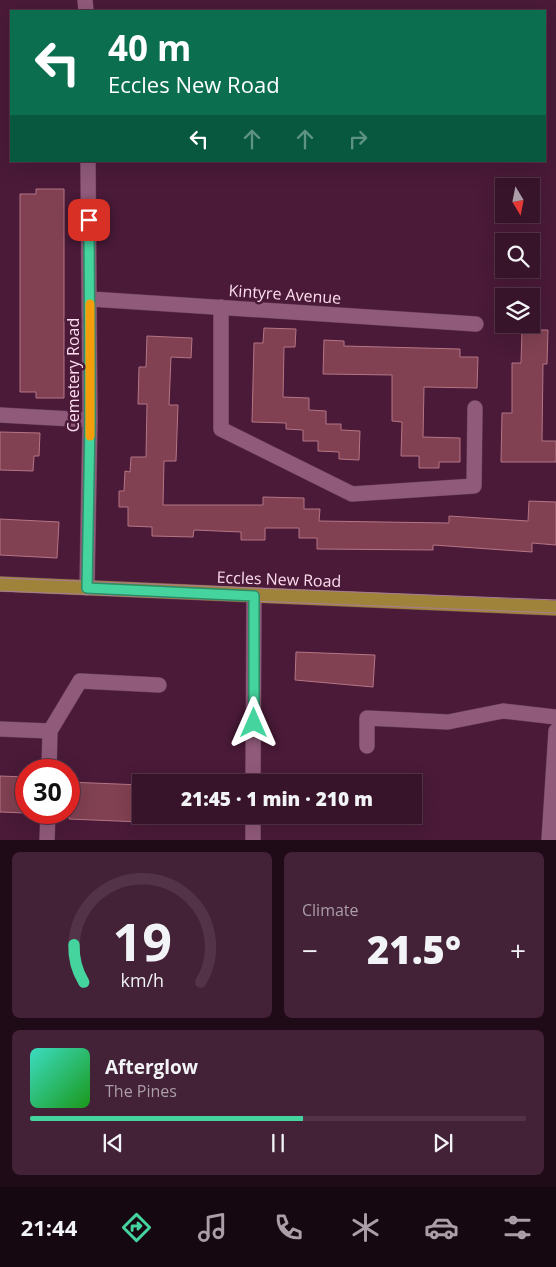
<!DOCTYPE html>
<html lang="en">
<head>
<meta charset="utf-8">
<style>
  :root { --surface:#38142a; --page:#432136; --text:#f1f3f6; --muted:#ab9ea8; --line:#523347; --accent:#46d49e }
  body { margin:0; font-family:"Open Sans",sans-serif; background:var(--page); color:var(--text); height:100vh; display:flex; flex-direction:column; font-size:19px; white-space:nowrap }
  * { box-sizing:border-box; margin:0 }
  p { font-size:16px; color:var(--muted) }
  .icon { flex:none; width:28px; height:28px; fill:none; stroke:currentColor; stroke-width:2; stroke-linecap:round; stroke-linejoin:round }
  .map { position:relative; height:840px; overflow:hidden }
  .side { display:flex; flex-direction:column; gap:12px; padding:12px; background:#1f0b17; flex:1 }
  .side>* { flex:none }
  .banner { position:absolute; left:10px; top:10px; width:536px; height:152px; border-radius:0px; box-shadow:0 5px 20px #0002,0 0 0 1px var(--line); background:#0b6e4f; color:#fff; overflow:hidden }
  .needle { width:32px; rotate:170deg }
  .fabs { position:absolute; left:495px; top:178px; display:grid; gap:10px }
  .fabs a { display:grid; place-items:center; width:45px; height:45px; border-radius:0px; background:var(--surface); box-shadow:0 5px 20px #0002,0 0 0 1px var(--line); font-size:25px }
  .speed { position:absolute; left:15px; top:759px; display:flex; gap:10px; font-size:25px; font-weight:700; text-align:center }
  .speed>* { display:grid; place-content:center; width:65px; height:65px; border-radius:50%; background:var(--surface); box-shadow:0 5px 20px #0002,0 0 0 1px var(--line); line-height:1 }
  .speed .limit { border:8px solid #d22; background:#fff; color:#111 }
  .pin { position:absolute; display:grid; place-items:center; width:42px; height:42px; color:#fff; margin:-21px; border-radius:10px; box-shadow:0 2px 8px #0006 }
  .me { position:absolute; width:55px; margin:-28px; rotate:0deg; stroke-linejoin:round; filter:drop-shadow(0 0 4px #0008) }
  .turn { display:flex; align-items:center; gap:18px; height:105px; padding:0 15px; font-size:22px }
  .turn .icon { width:65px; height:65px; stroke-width:2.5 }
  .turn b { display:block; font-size:35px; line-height:42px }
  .lanes { display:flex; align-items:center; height:48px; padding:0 15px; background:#0003; justify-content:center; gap:25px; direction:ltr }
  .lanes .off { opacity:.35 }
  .big { font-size:38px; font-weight:800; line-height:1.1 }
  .side .card { flex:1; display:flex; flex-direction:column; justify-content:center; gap:8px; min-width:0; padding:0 18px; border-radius:8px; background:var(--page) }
  .side .dial { align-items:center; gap:0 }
  .dial svg { height:130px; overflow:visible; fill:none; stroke:var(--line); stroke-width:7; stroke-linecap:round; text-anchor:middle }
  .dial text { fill:var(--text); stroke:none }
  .song { display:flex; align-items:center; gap:15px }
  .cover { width:60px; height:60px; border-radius:8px; background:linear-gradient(135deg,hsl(170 70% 55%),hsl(120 70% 35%)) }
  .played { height:5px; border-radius:2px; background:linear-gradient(90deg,var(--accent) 55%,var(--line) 55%) }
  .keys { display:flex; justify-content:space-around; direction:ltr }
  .heat { display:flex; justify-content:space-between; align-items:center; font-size:28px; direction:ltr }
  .side .tiles { flex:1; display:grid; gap:12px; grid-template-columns:1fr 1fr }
  .card:last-child { grid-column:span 2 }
  .trip { position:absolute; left:132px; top:774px; width:290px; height:50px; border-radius:0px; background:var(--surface); box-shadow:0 5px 20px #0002,0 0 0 1px var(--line); font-weight:800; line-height:50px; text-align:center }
  .dock { display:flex; height:80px; justify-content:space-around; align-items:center; background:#160811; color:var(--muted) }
  .dock .icon { width:35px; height:35px }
  .dock .current { color:var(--accent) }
  .dock b { font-size:22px; color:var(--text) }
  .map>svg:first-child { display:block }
  .building { fill:#814152; stroke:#b57584 }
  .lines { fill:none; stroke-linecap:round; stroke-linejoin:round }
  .street-casing { stroke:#643a55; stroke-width:16 }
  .primary-casing { stroke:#643a55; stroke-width:16 }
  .street { stroke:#905a7a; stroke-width:15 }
  .primary { stroke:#a0833a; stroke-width:15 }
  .tram { stroke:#a57d94; stroke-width:1 }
  .route-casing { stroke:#2e8a67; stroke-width:12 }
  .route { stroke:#46d49e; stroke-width:9 }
  .slow { stroke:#f59e0b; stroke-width:9 }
  .labels { text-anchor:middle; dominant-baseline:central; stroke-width:5; stroke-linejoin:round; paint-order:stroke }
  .street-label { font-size:16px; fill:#fdddee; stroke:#4a1a38 }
</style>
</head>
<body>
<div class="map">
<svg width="556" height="840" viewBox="0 0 556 840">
  <rect width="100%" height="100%" fill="#4a1a38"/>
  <path class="building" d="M36,189H64V398H36V392H20V194H36Z
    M264,328L296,329L295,347H284L283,397L309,398V410L326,411V424H341V430L360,431L359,460L339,459V452L318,451V441H303V430L286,429V423L252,422L254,343H263Z
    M522,330H548L547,364H543L542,441H556V462H501L502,413H512V363H521Z
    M147,336L192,338L191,358L171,357L169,405H178L176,461H164L163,505H263V497L304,498V509H320L319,521L449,523V516L528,521L529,501L556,502V545L532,543V552L433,545V550L317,549V538H299V528H265V540H241V532L194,530L193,537L152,536V527L128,526V507H119V491H124L125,471L130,472L131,457H146L147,404H138L139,367H146Z
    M324,340L344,341V346L460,349V357H478L477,388L424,387L423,437L460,438V462H439V468H419V456H401L402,422L392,421V375L323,374Z
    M0,432L40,433L39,456H34L33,471L0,470Z
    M0,519L59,522L57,558L0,555Z
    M296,652L375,655L373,687L295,680Z
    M0,776L26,777V813L0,812Z
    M69,782L141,785V822L69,819Z"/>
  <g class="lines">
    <defs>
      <path id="street" d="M85,0L86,11
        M91,299L476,324
        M221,307V429L352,494L474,486L475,408
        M0,415L90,420
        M87,588L90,420L88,161
        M0,729L50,731L80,681L159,685
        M367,746V718L448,722L503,711L556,717
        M49,770L50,731
        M253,782L254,596
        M47,840L48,812
        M253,840V815
        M549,840L556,731"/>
      <path id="primary" d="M0,584L556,608"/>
    </defs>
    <use href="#street" class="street-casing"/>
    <use href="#primary" class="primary-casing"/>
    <use href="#street" class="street"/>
    <use href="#primary" class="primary"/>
    <path class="tram" d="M0,578L556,600
      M0,591L556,613"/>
  </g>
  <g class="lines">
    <defs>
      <path id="route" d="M89,220L90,420L87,588L254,596V723"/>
    </defs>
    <use href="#route" class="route-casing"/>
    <use href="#route" class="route"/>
    <path class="slow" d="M90,436V304"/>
  </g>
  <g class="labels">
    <g class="street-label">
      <text transform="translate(285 294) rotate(4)">Kintyre Avenue</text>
      <text transform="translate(73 375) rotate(-90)">Cemetery Road</text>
      <text transform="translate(279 579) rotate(2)">Eccles New Road</text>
    </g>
  </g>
</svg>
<div class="fabs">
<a><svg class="needle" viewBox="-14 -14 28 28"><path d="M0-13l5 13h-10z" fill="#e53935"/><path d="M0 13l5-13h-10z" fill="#ab9ea8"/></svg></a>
<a><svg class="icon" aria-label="search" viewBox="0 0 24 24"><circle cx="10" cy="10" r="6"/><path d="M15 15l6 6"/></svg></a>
<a><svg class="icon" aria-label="layers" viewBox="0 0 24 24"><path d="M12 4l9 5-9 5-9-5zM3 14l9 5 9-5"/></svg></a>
</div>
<div class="speed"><div class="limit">30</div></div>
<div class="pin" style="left:89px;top:220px;background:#d93025"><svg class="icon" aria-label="arrive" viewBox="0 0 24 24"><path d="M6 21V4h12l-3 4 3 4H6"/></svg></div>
<svg class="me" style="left:254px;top:723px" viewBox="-20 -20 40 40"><path d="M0-17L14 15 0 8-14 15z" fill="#46d49e" stroke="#fff" stroke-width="4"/></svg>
<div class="trip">21:45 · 1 min · 210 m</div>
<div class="banner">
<div class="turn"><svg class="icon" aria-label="left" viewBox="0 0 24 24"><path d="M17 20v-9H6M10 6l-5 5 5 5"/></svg><div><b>40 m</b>Eccles New Road</div></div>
<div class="lanes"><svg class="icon" aria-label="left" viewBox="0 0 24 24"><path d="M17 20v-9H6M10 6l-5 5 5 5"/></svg><svg class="icon off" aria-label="ahead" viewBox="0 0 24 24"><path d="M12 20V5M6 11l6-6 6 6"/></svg><svg class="icon off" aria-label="ahead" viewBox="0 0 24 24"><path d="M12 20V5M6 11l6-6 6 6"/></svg><svg class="icon off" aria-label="right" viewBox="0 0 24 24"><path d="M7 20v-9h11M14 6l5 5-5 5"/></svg></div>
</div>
</div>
<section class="side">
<div class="tiles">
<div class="card dial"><svg viewBox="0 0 100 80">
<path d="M14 69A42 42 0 1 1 86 69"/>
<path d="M14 69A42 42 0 0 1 8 46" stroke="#46d49e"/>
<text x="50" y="56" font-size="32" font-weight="700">19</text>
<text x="50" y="72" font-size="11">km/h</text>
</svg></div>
<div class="card"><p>Climate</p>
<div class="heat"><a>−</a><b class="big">21.5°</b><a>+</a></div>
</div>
<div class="card">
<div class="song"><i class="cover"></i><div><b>Afterglow</b><p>The Pines</p></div></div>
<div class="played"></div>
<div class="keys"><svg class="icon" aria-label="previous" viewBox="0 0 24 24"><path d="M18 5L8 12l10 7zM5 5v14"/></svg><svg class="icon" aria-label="pause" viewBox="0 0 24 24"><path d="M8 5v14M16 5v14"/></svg><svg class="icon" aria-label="next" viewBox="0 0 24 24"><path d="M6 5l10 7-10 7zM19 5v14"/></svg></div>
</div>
</div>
</section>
<nav class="dock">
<b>21:44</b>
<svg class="icon current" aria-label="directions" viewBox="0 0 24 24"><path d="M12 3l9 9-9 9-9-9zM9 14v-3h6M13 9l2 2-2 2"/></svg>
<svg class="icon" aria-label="music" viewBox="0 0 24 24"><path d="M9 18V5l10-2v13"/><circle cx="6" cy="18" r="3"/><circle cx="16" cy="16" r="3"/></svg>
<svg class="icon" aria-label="phone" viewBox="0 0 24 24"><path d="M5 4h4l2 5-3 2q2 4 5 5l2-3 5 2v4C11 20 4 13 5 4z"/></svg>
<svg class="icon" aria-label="climate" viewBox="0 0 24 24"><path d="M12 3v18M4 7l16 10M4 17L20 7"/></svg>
<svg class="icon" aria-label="car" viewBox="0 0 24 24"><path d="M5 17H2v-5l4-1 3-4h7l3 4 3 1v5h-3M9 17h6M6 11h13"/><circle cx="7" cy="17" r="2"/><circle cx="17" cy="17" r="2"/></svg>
<svg class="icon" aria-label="filters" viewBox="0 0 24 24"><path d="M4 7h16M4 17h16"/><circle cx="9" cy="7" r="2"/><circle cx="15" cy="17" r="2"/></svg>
</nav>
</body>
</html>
